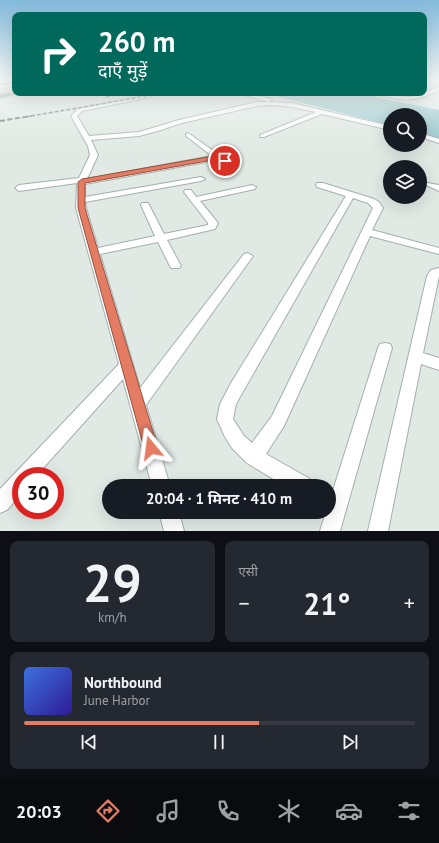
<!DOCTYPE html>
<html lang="hi">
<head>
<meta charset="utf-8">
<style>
  :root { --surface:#171b24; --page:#242831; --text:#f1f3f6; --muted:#9ea1a6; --line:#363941; --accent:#e47c63 }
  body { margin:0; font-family:"PT Sans","Noto Sans Devanagari",sans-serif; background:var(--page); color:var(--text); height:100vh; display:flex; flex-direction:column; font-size:15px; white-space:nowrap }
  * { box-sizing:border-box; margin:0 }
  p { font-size:13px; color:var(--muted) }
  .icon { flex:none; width:22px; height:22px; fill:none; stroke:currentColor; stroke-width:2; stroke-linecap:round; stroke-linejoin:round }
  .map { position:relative; height:531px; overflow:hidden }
  .drawer { display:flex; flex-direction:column; gap:10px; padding:10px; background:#0d0f14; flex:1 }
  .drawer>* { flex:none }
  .hud { position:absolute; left:12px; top:12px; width:415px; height:84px; border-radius:8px; box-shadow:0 4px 16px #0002; background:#00695c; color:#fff; overflow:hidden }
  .controls { position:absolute; left:383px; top:108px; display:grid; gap:8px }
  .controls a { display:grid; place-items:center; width:44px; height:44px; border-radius:50%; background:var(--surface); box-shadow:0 4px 16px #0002; font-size:20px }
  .speed { position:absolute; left:12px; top:467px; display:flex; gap:8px; font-size:20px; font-weight:700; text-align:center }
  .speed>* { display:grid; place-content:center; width:52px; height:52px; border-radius:50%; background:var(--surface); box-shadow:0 4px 16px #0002; line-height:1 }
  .speed .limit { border:6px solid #d22; background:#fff; color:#111 }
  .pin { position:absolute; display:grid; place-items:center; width:34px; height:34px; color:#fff; margin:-17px; border:2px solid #fff; border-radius:50%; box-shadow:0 1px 4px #0007 }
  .me { position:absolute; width:44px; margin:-22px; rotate:344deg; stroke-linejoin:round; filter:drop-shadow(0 0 3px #0008) }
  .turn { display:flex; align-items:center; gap:14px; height:84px; padding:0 20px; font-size:18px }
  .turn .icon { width:52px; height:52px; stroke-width:2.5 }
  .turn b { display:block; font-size:28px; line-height:34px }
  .big { font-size:30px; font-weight:700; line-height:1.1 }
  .drawer .widget { flex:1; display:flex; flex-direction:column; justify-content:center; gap:6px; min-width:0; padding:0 14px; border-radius:8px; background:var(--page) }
  .drawer .dial { align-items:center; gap:0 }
  .dial b { font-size:52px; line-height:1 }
  .song { display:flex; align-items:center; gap:12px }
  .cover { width:48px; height:48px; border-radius:6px; background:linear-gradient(135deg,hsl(220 70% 55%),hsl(250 70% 35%)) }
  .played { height:4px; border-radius:2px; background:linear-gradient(90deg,var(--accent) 60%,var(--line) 60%) }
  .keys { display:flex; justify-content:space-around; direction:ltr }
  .heat { display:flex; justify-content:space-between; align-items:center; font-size:22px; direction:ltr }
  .drawer .tiles { flex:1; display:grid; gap:10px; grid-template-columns:1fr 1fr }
  .widget:last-child { grid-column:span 2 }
  .trip { position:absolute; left:102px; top:479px; width:234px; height:40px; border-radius:20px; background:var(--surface); box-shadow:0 4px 16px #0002; font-weight:700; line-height:40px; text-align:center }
  .menu { display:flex; height:64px; justify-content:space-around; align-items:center; background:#090b0e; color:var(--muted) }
  .menu .icon { width:28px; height:28px }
  .menu .on { color:var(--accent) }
  .menu b { font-size:18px; color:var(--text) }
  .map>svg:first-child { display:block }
  .built { fill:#ced9d3 }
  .water { fill:#8cc3c9 }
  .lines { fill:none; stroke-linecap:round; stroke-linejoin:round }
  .service-casing { stroke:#a3b0ab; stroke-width:2.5 }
  .minor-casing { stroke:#a3b0ab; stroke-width:2 }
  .primary-casing { stroke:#bdc3c1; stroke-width:2 }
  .service { fill:#fff; fill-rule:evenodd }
  .minor { fill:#fff; fill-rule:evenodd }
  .primary { fill:#689a8b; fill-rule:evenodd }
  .rail-far1 { stroke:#5c736c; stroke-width:1.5; stroke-dasharray:4 2; stroke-linecap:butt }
  .rail { stroke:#5c736c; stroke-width:2; stroke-dasharray:5 2.5; stroke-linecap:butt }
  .route { fill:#e47c63; stroke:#945140 }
</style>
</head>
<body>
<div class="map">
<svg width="439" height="531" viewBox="0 0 439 531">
  <rect width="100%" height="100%" fill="#e0e9e4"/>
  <path class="built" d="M0,79H15V93L0,95Z"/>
  <path class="water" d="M264,93H356L439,110V139L420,133V115H390V125Z"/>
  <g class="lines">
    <defs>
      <path id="service" d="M15,80V82L0,83V81Z
        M15,84V86L0,88V86Z"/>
      <path id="minor" d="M439,87V90C422,99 408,102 389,97C384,96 378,96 373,93C387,93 401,99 415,96C424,95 431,89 439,87Z
        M237,93H246L271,99L272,100L269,102L292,103L390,126V130L322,114L264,137H260V135L316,112L292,107L272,105L257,106L182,123L158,131L139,136L91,140L98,155L87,179L212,156L186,136V134L188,133L225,159L221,161L217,160L85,184V197L201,177L205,179L201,181L85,202L86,208L98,248L155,236L141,205L142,203H148L164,234L208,225V223L184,192L185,190H191L196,197L252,185L256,187L255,189L200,201L218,223L215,229L167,240L181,266L179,268H171L158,242L100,254L140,388L244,254L248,253L253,256L146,405L170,486H152L123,379L36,476H21V494L7,510L0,513V489L119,364L76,208L77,183L19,191L15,188L19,185L79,178L90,155L88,146L71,116L78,109L148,95L151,97L82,111L77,116L89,136L139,132L179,120L257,102H269Z
        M420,133L439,139V143L420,137Z
        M317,183H323L374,199L379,202L383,208L372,230L439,248V254L370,236L284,426L266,454L310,479L312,486H285L247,463L232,448L225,437L217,419L220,404L231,383L346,196L317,187L316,185ZM353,198L368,203L373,208L272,416L252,443L244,436L233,419L236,404Z
        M427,183L439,185V191L426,185Z
        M439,268V276L423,353L439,358V370L421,364L388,531H368L427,276L431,270Z
        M385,343L390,344L392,348L340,531H320L326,512H329V503L378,348L380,344Z
        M159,512H179L184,531H164Z"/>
      <path id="primary" d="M15,92L22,93L0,98V94Z"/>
    </defs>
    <use href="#service" class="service-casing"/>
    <use href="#minor" class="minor-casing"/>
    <use href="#primary" class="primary-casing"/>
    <use href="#service" class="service"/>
    <use href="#minor" class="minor"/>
    <use href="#primary" class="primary"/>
    <path class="rail-far1" d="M106,97L127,93
      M25,117L165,93"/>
    <path class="rail" d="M0,121L31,116"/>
  </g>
  <linearGradient id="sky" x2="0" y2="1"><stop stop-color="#83badc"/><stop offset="0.52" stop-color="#f1f5f3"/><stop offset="1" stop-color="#f1f5f3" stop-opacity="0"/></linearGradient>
  <rect width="439" height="153" fill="url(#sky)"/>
  <path class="route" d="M219,155L227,160V163H223L218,159L85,183V208L158,448L156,453L151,455L146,453L144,448L78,208V182L82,179Z"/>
</svg>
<div class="controls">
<a><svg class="icon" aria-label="search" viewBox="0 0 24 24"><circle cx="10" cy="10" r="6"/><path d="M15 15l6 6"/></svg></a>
<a><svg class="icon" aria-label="layers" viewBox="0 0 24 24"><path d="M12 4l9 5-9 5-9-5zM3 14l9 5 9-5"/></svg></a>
</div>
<div class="speed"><div class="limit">30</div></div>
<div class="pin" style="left:225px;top:161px;background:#d93025"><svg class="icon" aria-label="arrive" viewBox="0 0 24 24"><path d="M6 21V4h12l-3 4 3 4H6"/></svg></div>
<svg class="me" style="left:151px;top:448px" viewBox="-20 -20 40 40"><path d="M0-17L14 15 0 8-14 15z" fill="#e47c63" stroke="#fff" stroke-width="4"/></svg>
<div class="trip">20:04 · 1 मिनट · 410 m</div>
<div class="hud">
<div class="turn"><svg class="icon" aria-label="right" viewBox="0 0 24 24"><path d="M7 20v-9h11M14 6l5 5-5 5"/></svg><div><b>260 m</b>दाएँ मुड़ें</div></div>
</div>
</div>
<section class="drawer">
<div class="tiles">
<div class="widget dial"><b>29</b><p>km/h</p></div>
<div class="widget"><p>एसी</p>
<div class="heat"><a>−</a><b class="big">21°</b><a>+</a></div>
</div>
<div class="widget">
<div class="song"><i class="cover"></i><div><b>Northbound</b><p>June Harbor</p></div></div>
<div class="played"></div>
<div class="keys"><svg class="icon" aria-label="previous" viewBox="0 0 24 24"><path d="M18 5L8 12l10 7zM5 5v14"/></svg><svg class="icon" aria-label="pause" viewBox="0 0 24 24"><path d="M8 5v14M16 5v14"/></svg><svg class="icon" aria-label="next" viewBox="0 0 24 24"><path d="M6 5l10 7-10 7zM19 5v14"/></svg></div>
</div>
</div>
</section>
<nav class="menu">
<b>20:03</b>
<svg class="icon on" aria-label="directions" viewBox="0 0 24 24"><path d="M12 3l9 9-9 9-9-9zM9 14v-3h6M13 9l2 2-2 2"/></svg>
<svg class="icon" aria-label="music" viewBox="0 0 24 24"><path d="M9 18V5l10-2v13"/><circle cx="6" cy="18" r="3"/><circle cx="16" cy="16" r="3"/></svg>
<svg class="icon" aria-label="phone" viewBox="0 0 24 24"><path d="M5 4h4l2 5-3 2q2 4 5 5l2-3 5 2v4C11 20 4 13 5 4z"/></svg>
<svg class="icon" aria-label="climate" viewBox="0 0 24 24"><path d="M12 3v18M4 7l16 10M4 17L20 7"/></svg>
<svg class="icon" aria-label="car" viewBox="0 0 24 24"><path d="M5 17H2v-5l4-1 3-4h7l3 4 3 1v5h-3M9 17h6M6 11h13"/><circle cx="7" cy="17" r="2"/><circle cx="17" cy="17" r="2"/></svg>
<svg class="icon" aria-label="filters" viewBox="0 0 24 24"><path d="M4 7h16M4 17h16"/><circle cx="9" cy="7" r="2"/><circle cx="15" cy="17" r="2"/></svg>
</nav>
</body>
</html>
